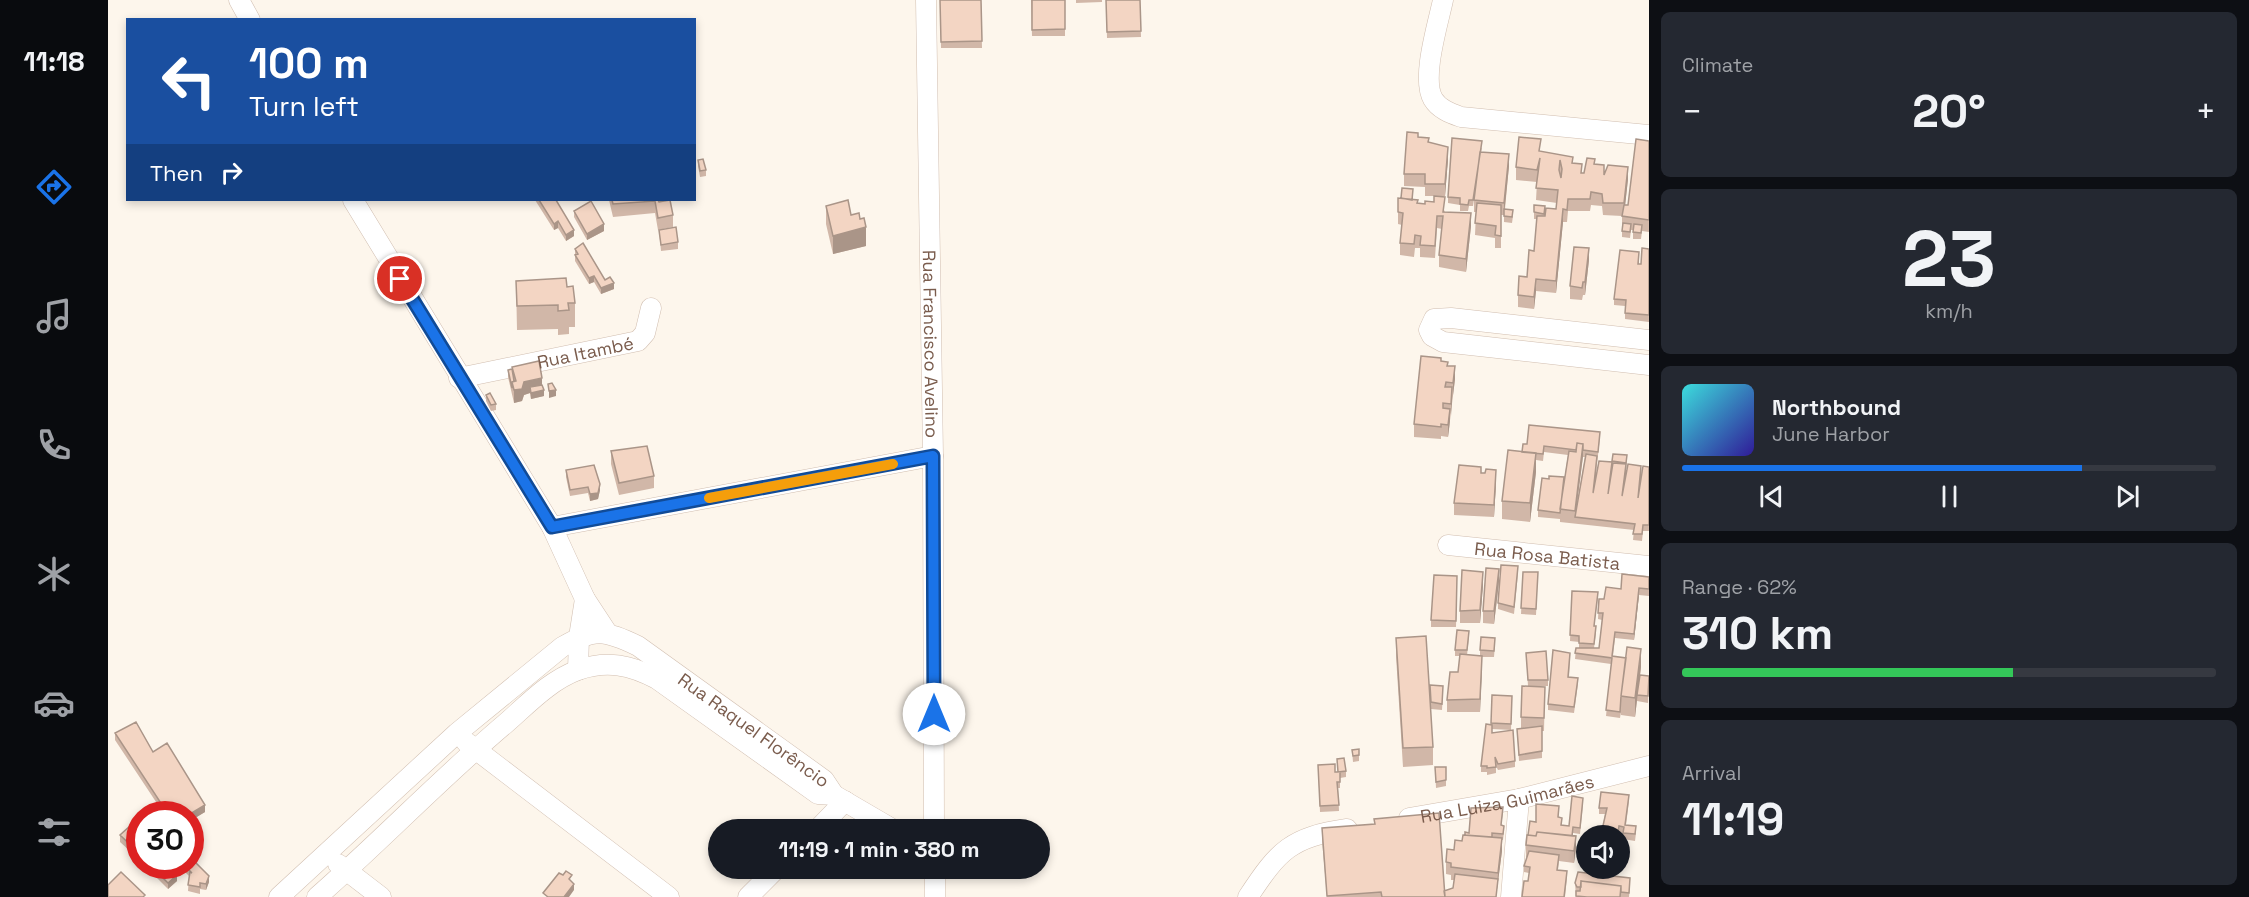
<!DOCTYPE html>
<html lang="en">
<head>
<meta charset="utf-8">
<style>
  :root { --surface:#171b24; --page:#242831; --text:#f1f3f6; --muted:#9ea1a6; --line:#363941; --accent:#1a73e8 }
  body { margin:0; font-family:"Space Grotesk",sans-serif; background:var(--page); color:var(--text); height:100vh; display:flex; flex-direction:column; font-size:22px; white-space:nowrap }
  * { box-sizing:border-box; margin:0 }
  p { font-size:20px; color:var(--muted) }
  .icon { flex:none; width:33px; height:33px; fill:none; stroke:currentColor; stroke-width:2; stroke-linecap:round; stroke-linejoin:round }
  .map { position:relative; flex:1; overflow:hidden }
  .panel { display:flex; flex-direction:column; gap:12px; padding:12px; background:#0d0f14; width:600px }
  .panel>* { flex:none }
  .banner { position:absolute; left:18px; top:18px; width:570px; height:183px; border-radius:0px; box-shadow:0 3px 9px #0003; background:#1a4fa0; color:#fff; overflow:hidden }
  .buttons { position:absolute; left:1468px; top:825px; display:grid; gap:12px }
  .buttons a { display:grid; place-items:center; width:54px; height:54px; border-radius:50%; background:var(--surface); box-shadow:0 3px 9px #0003; font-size:30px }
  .speed { position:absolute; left:18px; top:801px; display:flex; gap:12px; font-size:30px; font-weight:700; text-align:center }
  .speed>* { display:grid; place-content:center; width:78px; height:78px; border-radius:50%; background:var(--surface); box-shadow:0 3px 9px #0003; line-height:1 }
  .speed .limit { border:9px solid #d22; background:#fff; color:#111 }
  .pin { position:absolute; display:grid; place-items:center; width:51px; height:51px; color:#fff; margin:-26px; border:3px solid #fff; border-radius:50%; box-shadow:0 2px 6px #0007 }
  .me { position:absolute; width:66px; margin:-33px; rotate:0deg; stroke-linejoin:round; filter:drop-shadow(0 0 4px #0008) }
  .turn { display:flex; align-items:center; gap:21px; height:126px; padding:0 24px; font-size:27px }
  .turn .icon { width:78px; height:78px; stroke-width:2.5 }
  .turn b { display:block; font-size:42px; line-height:51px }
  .then { display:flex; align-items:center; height:57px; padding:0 24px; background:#0003; gap:12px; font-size:22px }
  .big { font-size:45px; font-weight:700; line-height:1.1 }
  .panel .card { flex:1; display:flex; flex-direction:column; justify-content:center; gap:9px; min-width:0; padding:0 21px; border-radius:9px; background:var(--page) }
  .panel .dial { align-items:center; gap:0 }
  .dial b { font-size:78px; line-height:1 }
  .song { display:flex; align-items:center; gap:18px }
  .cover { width:72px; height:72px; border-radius:9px; background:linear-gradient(135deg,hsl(180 70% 55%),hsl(250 70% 35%)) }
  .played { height:6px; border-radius:3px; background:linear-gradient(90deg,var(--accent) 75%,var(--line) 75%) }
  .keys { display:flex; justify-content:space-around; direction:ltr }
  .heat { display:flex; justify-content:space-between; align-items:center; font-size:33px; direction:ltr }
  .charge { height:9px; border-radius:4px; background:linear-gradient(90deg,#34c759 62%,var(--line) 0) }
  .trip { position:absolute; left:600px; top:819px; width:342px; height:60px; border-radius:30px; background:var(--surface); box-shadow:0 3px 9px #0003; font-weight:700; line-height:60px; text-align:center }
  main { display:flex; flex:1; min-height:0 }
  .tabs { display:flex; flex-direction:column; width:108px; justify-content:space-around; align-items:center; background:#090b0e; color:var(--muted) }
  .tabs .icon { width:42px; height:42px }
  .tabs .current { color:var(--accent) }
  .tabs b { font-size:27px; color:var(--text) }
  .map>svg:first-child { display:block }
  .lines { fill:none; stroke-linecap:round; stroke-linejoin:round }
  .minor-casing { stroke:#d1beb0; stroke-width:21 }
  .minor { stroke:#fff; stroke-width:20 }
  .wall { fill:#d1b7a8; fill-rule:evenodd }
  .shaded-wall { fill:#aa9588 }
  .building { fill:#f3d5c3; stroke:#aa9588; stroke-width:1.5; fill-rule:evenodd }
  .route-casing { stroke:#114b97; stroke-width:15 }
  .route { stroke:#1a73e8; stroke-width:10 }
  .slow { stroke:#f59e0b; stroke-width:10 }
  .labels { text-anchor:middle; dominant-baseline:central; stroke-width:4.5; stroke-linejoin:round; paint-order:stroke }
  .street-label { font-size:18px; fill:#7a5c4d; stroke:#fffaf3 }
</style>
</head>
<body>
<main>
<nav class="tabs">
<b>11:18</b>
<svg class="icon current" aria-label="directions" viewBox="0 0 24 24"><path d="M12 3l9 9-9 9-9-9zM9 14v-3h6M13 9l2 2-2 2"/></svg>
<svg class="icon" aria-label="music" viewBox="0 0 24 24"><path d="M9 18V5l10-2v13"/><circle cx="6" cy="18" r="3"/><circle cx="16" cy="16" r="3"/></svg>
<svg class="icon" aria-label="phone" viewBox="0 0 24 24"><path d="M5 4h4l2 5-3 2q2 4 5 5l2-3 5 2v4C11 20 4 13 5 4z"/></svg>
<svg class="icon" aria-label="climate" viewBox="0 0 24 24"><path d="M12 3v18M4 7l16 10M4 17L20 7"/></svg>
<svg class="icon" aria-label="car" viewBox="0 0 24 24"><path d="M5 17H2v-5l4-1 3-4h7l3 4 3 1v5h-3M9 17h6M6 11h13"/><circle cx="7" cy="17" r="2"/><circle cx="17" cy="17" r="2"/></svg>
<svg class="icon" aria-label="filters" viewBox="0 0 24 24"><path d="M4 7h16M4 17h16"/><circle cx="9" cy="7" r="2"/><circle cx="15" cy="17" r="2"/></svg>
</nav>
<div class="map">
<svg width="1541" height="897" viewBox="0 0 1541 897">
  <rect width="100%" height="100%" fill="#fdf6ec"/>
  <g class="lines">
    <defs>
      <g id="minor">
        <path d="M131,0L142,20"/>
        <path id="s1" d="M818,0L825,456L826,830"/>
        <path d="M1335,0C1330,24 1313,78 1325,99C1331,109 1342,113 1353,117L1541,135"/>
        <path d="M245,200L444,527L477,599L498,631"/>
        <path d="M1541,340L1343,318L1326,319L1321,330L1324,336L1335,342L1541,365"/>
        <path id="s2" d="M351,378L530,341L537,333L543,308"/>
        <path d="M444,527L825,456"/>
        <path id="s3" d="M1340,545L1541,566"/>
        <path d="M470,670L471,637L477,599"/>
        <path d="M358,742L561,897"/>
        <path id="s4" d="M1301,818L1411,799L1541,766"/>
        <path d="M709,830L737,801"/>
        <path d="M230,864L273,897"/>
        <path d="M827,868V897"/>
        <path id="s5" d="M171,897L349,733L454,647C487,628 496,630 530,646L716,780L726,795"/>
        <path d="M209,897C273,841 332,779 397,724C420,704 441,681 470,670C499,660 523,665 549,679L710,794L726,795L786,830"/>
        <path d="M640,897L669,868"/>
        <path d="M1140,897C1171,850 1183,837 1239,829"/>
        <path d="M1403,897L1411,799"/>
      </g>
    </defs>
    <use href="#minor" class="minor-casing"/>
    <use href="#minor" class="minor"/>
  </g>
  <path class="wall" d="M832,0H873L874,48H833Z
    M923,0H957V36H924Z
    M961,0H994V2L968,3V0Z
    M998,0H1032L1033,37L999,38Z
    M1310,137L1321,142L1340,159L1337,196H1329L1337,212L1363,226L1358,272L1331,267V255L1334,229L1329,228L1327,258L1312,257V248H1307L1306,257L1292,255V243L1294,225L1290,224V212L1304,200L1310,203L1317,204L1326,202V196H1317V187L1296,186V174Z
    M1541,141V232L1534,231L1533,239H1525V230H1523L1522,238L1514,237V216L1495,215L1494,206L1483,205L1482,211H1460L1459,222H1455L1448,293L1428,291L1426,309L1410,307V295L1419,277L1426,251L1429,219H1426V212L1437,206V216L1448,209L1449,203L1428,200L1429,182L1408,180V167L1433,152L1465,163L1474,173H1476L1487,164L1496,175L1520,179L1517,205H1520Z
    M1374,147L1373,153L1401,166L1397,209L1405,216L1404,223L1396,222V215H1393V248H1387V238L1367,235L1368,212H1366V200L1368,185L1365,206H1361L1360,211H1352V205L1340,203V197Z
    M590,160L598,170V176L592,177L590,166Z
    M427,200H448L466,236L458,241L450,228L446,230Z
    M501,200H550L551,202L565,215V227L550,230L547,213L505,217Z
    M718,206L743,215L758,246L725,254L718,224Z
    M466,211L496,231L479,240L466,217Z
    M551,230L570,242V249L553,251Z
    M467,249L497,280L506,289L493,294L486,282L481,284L467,261Z
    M1541,249V322L1517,319V306L1506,305V299L1531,258V264H1533Z
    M1481,260L1477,295H1475L1474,300L1462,299V286Z
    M408,281L459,287L467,303V327H461V334L450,335V329L409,330Z
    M1333,361L1340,366L1347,379L1340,437L1333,436V439L1306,437V424Z
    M404,367L434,385L436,396L423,399L422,393L416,395L414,401L406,403L400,377V370L404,369Z
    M378,395L388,404V410L383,411L378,401Z
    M1492,438L1487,481L1504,468L1502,479L1504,467V461H1519L1516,486L1533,472L1532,482L1541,467V531H1535L1534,541L1525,540L1526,530L1452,522V519L1430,517V510L1456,481L1460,455L1436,452L1435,461L1428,460V472L1422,522L1394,519V501L1414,452L1419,444ZM1475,457H1477L1469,505Z
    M503,451L546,476V488L511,495L503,464Z
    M458,470L492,490L490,499L482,501L480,493L462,496L458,477Z
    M1373,473L1388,482L1386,517L1346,515V503Z
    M1415,572H1430L1428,615L1413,614Z
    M1410,573L1406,614L1390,609V603Z
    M1349,576L1348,627H1323V620Z
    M1541,577V596L1531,595L1526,640L1507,638L1505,656L1533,667L1532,675L1541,676L1540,703L1529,701V700L1527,717L1513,715V712L1512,718L1498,716L1503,664L1467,659L1468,648H1471V642L1462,641L1464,591L1490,598L1486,626L1488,633L1486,648H1491L1494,620L1490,619L1491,599H1496L1513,589Z
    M1391,582L1386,624L1375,623V611Z
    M1375,585L1372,623H1352V611Z
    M1361,637L1359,655L1372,656V650L1387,644L1386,657H1374L1372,712H1339V700L1350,672L1352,656H1347V650Z
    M1288,638L1325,747V765L1295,767L1288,656Z
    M1418,653L1440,680V686H1420Z
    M1462,659L1461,677L1470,684L1466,713L1440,710V704Z
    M1437,687L1436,731H1434V758L1411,761L1409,729L1413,728V717Z
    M1322,691L1335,692L1334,710L1323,709Z
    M1404,696L1403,730L1384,729V733L1407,761V767L1390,770L1388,766V773L1379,775V772H1373V766L1383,723Z
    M7,733L45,752L97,812L82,821V814H56L7,740Z
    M1244,750L1251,755V761L1245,762Z
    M1229,759L1238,771V777L1232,778V788H1230L1231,811L1212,812L1210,765L1227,772H1230Z
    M1327,767H1338V786L1328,788Z
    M1521,801L1518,825L1528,833L1527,841L1515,839V833L1511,832V836H1494V830L1497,814H1491V808Z
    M1475,804L1472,834L1465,833V836L1468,848L1466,863L1451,861L1450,870L1459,877L1457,897H1414L1420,881L1421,873L1416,872V866L1419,857H1418V845L1420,835L1428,822L1451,812L1450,818L1454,825L1461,826Z
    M1395,813L1393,826L1396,832L1395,840H1394V851L1388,897H1219L1214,840V828L1336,891L1345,888L1346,880H1343V875L1338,874V862L1354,841L1357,835Z
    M32,817V860L12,842V835Z
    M37,866H67L61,872L69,881L60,889Z
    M73,866H82L101,882L98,890L92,889V894L80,891L81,876L73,868Z
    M1467,883L1522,885L1521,897H1468Z"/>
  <path class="shaded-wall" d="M1340,147V159L1337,196V184Z
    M1401,154V166L1396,215V203Z
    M1520,167V179L1516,216V203Z
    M1455,209V222L1448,293V281Z
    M1363,213V226L1358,272V259Z
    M450,221V228L446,230V224Z
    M496,224V231L479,240V234Z
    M758,227V246L725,254V236Z
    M466,230V236L458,241V235Z
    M1481,248V260L1477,295V282Z
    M486,276V282L481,284V278Z
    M1428,279V291L1426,309V297Z
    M506,283V289L493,294V288Z
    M1347,366V379L1345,395V383Z
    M434,378V390H436V396L423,399L422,387V393L416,395L414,401L406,403V390L416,382Z
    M1344,387V400L1343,416V404Z
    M448,390V396L441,398V391Z
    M1342,409V421L1340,437V425Z
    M1475,444V456L1467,517V511Z
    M1428,453V472L1422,522V503Z
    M1388,470V482L1386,517V505Z
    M492,484V490L490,499L482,501V494Z
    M1391,569V582L1386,624V611Z
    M1375,572V585L1372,623V610Z
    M1531,588V595L1526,640V634Z
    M1533,649V667L1527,717V698Z
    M1374,656V669L1372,712V699Z
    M97,805V812L82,821V814Z
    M1468,836V848L1466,863V851Z
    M1394,838V851L1388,897L1390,873Z
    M61,866H67L58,874V868Z
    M69,875V881L60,889V883Z
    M101,876V882L98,890V884Z
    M466,884V890L461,897H456Z"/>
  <path class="building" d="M832,0H873L874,41L833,42Z
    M924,0H957V29L924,30Z
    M998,0H1032L1033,31L999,32Z
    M1299,132L1310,133V137L1321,138L1320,142L1340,147L1337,184H1317V174H1296Z
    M1411,137L1433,139L1431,151L1465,157L1464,163L1474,164L1473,173H1476L1479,158L1487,159L1486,164L1496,165V175L1500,165L1520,167L1516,203H1495L1494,194L1483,192L1482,199H1460L1459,210L1455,209L1448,281L1428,279L1426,297L1410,295L1411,276L1419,277L1421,250L1426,251L1429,216H1437L1438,208L1448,209L1450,190L1428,188L1432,158L1429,170L1408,167ZM1452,160L1454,169L1453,178L1451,170Z
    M1344,138L1374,141L1365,200H1361L1360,205L1352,204V198L1340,197Z
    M1528,139L1541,141V220L1514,216L1516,205H1520Z
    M1372,152L1401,154L1396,203L1366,200Z
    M595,159L598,170L592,171L590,160Z
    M1294,188L1305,189L1304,200L1293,198Z
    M1326,196L1337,197L1335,212L1363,213L1358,259L1331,255L1335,216H1329L1327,246L1312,245L1313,236L1307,235L1306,244L1292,243L1295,213L1290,212V198L1310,200L1309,203L1317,204V201L1326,202Z
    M431,200H448L466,230L458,235L450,221L446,224Z
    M504,200H550L551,202L562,200L565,215L550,218L547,201L505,204Z
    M740,200L743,215L751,213L752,219L756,218L758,227L725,236L718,206Z
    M483,201L496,224L479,234L466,211Z
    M1369,203L1393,205V236L1387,235L1388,226L1367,223Z
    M1426,205L1437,206L1436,214L1426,212Z
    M1396,209L1405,210L1404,217L1396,216Z
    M1515,223L1523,224L1522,232L1514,231Z
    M1526,224L1534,225L1533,233L1525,232Z
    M568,227L570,242L553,245L551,230Z
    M475,243L497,280L502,277L506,283L493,288L486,276L481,278L467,255L470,254L467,249Z
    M1466,247L1481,248L1477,282H1475L1474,288L1462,286Z
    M1534,248L1541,249V315L1517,313L1518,300L1506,299L1512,250L1531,252L1530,264H1533Z
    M458,278L459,287L465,286L467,303H460L461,310L450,311V305L409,306L408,281Z
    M1313,356L1333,358V361L1340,362L1339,366H1347L1345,383L1338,382L1337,387H1344L1343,404L1335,403V408L1342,409L1340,425L1333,424V427L1306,424Z
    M431,361L434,378L416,382L414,389L406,390L404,382L408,381L404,367Z
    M404,369L406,381L404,382V388L400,370Z
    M444,383L448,390L441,391L440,384Z
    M434,385L436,390L423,393L422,387Z
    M382,393L388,404L383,405L378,395Z
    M1421,425L1492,432L1490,452L1475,450V444L1469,443L1468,450L1436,446L1435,454L1414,452L1415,444H1419Z
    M1469,443L1475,444L1467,511L1452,509L1461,451L1468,452Z
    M539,446L546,476L511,483L503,451Z
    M1400,450L1428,453L1422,503L1394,501Z
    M1478,454L1489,456L1485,493L1491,461L1504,462L1500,494L1505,463L1518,464L1514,496L1520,464L1533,466L1530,498L1535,466L1541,467V525H1535L1534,534H1525L1527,524L1467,517Z
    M1505,454L1519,455L1518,463L1504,461Z
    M486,465L492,484L490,493L482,494L480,487L462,490L458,470Z
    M1351,465L1373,467V473H1377L1378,469L1388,470L1386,505L1346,503Z
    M1441,476L1456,477L1452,513L1430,510L1434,478L1441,479Z
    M1393,565L1410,566L1406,607L1390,603Z
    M1378,568L1391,569L1386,611H1375Z
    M1354,570L1375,572L1372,610L1352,611Z
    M1415,572H1430L1428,609L1413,608Z
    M1514,574L1541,577V589L1531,588L1526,634L1507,632L1504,656L1518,658L1513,696L1512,712L1498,710L1504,658L1467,653L1468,648H1491L1495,613H1490L1491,599H1496L1498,587L1513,589Z
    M1326,575L1349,576L1348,621L1323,620Z
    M1464,591L1490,592L1486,626H1488L1486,644L1471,643V636L1462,635Z
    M1349,630L1361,631L1359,650H1347Z
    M1318,636L1325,747L1295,748L1288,638Z
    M1373,637L1387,638L1386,651L1372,650Z
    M1519,647L1533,649L1527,698L1513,696Z
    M1445,650L1462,653L1460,677L1470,678L1466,707L1440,704Z
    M1438,651L1440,680H1420L1418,653Z
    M1352,654L1374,656L1372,699L1339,700L1342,672H1350Z
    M1532,675L1541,676L1540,696L1529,695Z
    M1322,685L1335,686L1334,704L1323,702Z
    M1414,686L1437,687L1436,718L1413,717Z
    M1384,695L1404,696L1403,724L1383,723Z
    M28,722L45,752L59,743L97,805L82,814H60L7,733Z
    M1378,724L1384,725V733L1405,730L1407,761L1390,764L1387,757L1388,767L1379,768V766H1373Z
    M1434,726V751L1411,755L1409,729Z
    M1251,749V755L1245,756L1244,750Z
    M1236,758L1238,771L1230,772L1229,759Z
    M1227,764V772H1232V782H1229L1231,805L1212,806L1210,765Z
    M1327,767H1338V780L1328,782Z
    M1493,792L1521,795L1517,825L1528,826L1527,834L1515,833L1516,827L1511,826L1510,832L1494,830L1499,808H1491Z
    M1464,796L1475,798L1472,828L1465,827L1464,836L1429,832L1428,836L1420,835L1422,821L1428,822V804L1451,806L1450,817L1454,818L1453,825L1461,826Z
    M1395,807L1393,825L1396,826L1395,834L1384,833V837L1357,835V832L1361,833L1363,808Z
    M39,810L43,814H34Z
    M1331,813L1337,897H1274L1273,892L1219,896L1214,828L1267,824L1266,819Z
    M32,817V854L12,835Z
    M1429,832L1468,836L1466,851L1418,845L1419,835L1428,836Z
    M1355,835L1394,838L1390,873L1343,867V863L1338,862L1339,849L1346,850L1347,840L1354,841Z
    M1421,851L1451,855L1449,870L1459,871L1456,897H1414L1416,881H1420L1422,867L1416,866Z
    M82,857L101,876L98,884L92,883V887L80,885L82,872L84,873L77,866H82Z
    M43,866H61L58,868L62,872L65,869L69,875L60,883Z
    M458,871L464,875L461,879L466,884L456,897H440L435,893L451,873L455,875Z
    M13,872L37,895L35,897H0V885Z
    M1470,872L1522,878L1521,893L1513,892V886L1473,881V887H1469L1467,883Z
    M1347,874L1390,879L1388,897H1337L1336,891L1345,888Z
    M1473,881L1513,886L1512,897H1479L1468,896V891H1472Z"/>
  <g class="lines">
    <defs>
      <path id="route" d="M292,279L444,527L825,456L826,714"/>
    </defs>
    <use href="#route" class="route-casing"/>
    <use href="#route" class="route"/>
    <path class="slow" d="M601,498L785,464"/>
  </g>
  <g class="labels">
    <g class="street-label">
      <text stroke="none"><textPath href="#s1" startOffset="344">Rua Francisco Avelino</textPath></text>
      <text stroke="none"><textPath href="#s2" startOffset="129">Rua Itambé</textPath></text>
      <text stroke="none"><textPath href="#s3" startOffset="100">Rua Rosa Batista</textPath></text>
      <text stroke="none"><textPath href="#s5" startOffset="602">Rua Raquel Florêncio</textPath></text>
      <text stroke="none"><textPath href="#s4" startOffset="100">Rua Luiza Guimarães</textPath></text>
    </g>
  </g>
</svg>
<div class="buttons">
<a><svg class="icon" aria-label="sound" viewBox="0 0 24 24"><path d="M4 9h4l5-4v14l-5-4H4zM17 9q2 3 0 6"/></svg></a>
</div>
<div class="speed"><div class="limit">30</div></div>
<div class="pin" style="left:292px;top:279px;background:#d93025"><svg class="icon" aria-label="arrive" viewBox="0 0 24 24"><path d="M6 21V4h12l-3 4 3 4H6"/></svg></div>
<svg class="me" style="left:826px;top:714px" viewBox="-20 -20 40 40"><circle r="19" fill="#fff"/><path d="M0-13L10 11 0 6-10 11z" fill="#1a73e8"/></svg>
<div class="trip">11:19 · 1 min · 380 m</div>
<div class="banner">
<div class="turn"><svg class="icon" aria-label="left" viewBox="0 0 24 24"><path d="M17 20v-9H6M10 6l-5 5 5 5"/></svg><div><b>100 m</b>Turn left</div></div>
<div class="then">Then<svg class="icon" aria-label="right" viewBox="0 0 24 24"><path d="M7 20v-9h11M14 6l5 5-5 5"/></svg></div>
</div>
</div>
<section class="panel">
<div class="card"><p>Climate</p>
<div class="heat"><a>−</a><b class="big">20°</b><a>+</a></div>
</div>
<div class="card dial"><b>23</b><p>km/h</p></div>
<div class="card">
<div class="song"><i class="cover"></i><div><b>Northbound</b><p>June Harbor</p></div></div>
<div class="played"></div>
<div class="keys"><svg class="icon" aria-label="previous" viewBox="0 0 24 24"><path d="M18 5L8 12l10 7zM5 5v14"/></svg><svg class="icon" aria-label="pause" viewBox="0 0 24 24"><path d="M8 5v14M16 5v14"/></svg><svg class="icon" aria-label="next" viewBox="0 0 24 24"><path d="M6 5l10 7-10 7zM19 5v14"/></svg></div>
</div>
<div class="card"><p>Range · 62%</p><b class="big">310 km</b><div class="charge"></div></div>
<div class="card"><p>Arrival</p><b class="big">11:19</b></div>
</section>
</main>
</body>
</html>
